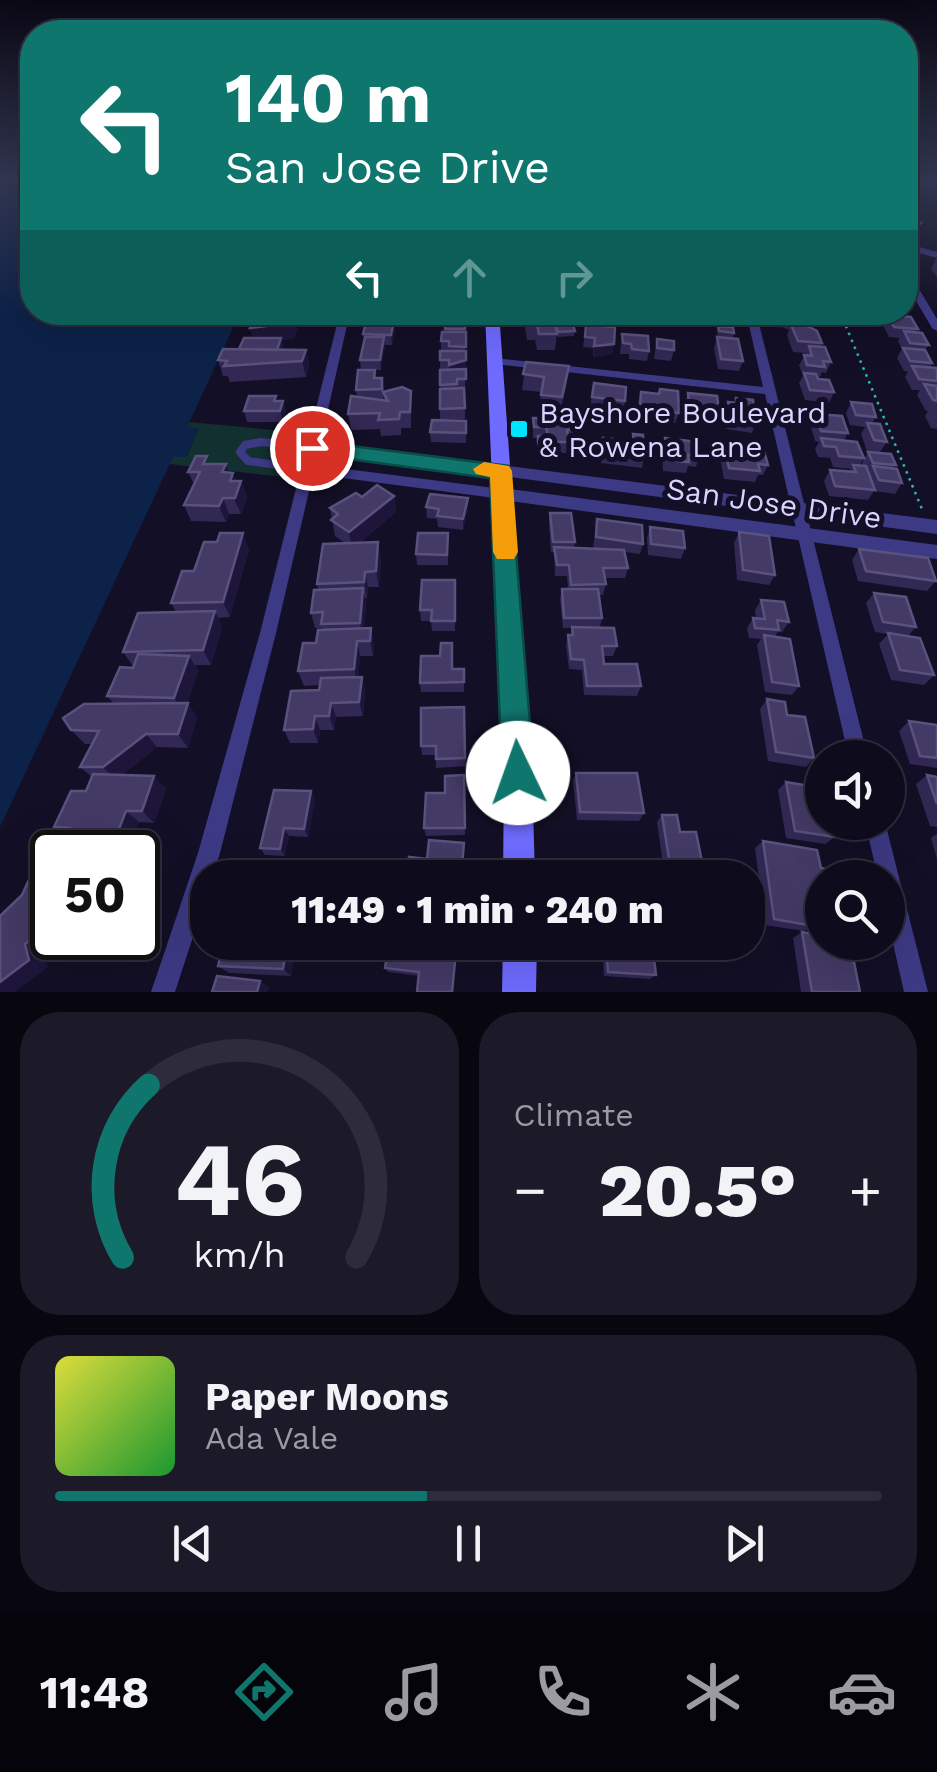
<!DOCTYPE html>
<html lang="en">
<head>
<meta charset="utf-8">
<style>
  :root { --surface:#0e0b1c; --page:#1c1929; --text:#f1f3f6; --muted:#9b9ba3; --line:#2e2b3b; --accent:#0f766e }
  body { margin:0; font-family:"Work Sans",sans-serif; background:var(--page); color:var(--text); height:100vh; display:flex; flex-direction:column; font-size:38px; white-space:nowrap }
  * { box-sizing:border-box; margin:0 }
  p { font-size:32px; color:var(--muted) }
  .icon { flex:none; width:55px; height:55px; fill:none; stroke:currentColor; stroke-width:2; stroke-linecap:round; stroke-linejoin:round }
  .map { position:relative; height:992px; overflow:hidden }
  .drawer { display:flex; flex-direction:column; gap:20px; padding:20px; background:#08060f; flex:1 }
  .drawer>* { flex:none }
  .top-card { position:absolute; left:20px; top:20px; width:898px; height:305px; border-radius:40px; box-shadow:0 10px 40px #0002,0 0 0 2px var(--line); background:#0f766e; color:#fff; overflow:hidden }
  .fabs { position:absolute; left:805px; top:740px; display:grid; gap:20px }
  .fabs a { display:grid; place-items:center; width:100px; height:100px; border-radius:50%; background:var(--surface); box-shadow:0 10px 40px #0002,0 0 0 2px var(--line); font-size:50px }
  .speed { position:absolute; left:30px; top:830px; display:flex; gap:20px; font-size:50px; font-weight:700; text-align:center }
  .speed>* { display:grid; place-content:center; width:130px; height:130px; border-radius:50%; background:var(--surface); box-shadow:0 10px 40px #0002,0 0 0 2px var(--line); line-height:1 }
  .speed .limit { border:5px solid #111; border-radius:15px; background:#fff; color:#111 }
  .pin { position:absolute; display:grid; place-items:center; width:85px; height:85px; color:#fff; margin:-42px; border:5px solid #fff; border-radius:50%; box-shadow:0 2px 10px #0007 }
  .me { position:absolute; width:110px; margin:-55px; rotate:357deg; stroke-linejoin:round; filter:drop-shadow(0 0 8px #0008) }
  .turn { display:flex; align-items:center; gap:35px; height:210px; padding:0 40px; font-size:45px }
  .turn .icon { width:130px; height:130px; stroke-width:2.5 }
  .turn b { display:block; font-size:70px; line-height:85px }
  .lanes { display:flex; align-items:center; height:95px; padding:0 40px; background:#0003; justify-content:center; gap:50px; direction:ltr }
  .lanes .off { opacity:.35 }
  .big { font-size:75px; font-weight:800; line-height:1.1 }
  .drawer .tile { flex:1; display:flex; flex-direction:column; justify-content:center; gap:15px; min-width:0; padding:0 35px; border-radius:40px; background:var(--page) }
  .drawer .dial { align-items:center; gap:0 }
  .dial svg { height:260px; overflow:visible; fill:none; stroke:var(--line); stroke-width:7; stroke-linecap:round; text-anchor:middle }
  .dial text { fill:var(--text); stroke:none }
  .song { display:flex; align-items:center; gap:30px }
  .cover { width:120px; height:120px; border-radius:15px; background:linear-gradient(135deg,hsl(60 70% 55%),hsl(130 70% 35%)) }
  .played { height:10px; border-radius:5px; background:linear-gradient(90deg,var(--accent) 45%,var(--line) 45%) }
  .keys { display:flex; justify-content:space-around; direction:ltr }
  .heat { display:flex; justify-content:space-between; align-items:center; font-size:55px; direction:ltr }
  .drawer .tiles { flex:1; display:grid; gap:20px; grid-template-columns:1fr 1fr }
  .tile:last-child { grid-column:span 2 }
  .trip { position:absolute; left:190px; top:860px; width:575px; height:100px; border-radius:40px; background:var(--surface); box-shadow:0 10px 40px #0002,0 0 0 2px var(--line); font-weight:800; line-height:100px; text-align:center }
  .tab-bar { display:flex; height:160px; justify-content:space-around; align-items:center; background:#06040b; color:var(--muted) }
  .tab-bar .icon { width:70px; height:70px }
  .tab-bar .on { color:var(--accent) }
  .tab-bar b { font-size:45px; color:var(--text) }
  .map>svg:first-child { display:block }
  .green { fill:#12302f }
  .water { fill:#0c2248 }
  .lines { fill:none; stroke-linecap:round; stroke-linejoin:round }
  .path { stroke:#2fb8b0; stroke-width:2.5; stroke-dasharray:2.5 5; stroke-linecap:butt }
  .service { stroke:#3d3a85; stroke-width:8 }
  .minor { fill:#3d3a85; fill-rule:evenodd }
  .tertiary { fill:#3d3a85; fill-rule:evenodd }
  .secondary { fill:#6f6bff; fill-rule:evenodd }
  .wall { fill:#312854 }
  .shaded-wall { fill:#1d163a }
  .building { fill:#433a66; stroke:#5a527e; stroke-width:2.5 }
  .route { fill:#0f766e; stroke:#0a4d48; stroke-width:2.5 }
  .slow { fill:#f59e0b }
  .poi-dot { fill:#00e5ff; stroke:#130f26; stroke-width:4 }
  .labels { text-anchor:middle; dominant-baseline:central; stroke-width:10; stroke-linejoin:round; paint-order:stroke }
  .poi-label { font-size:30px; fill:#d9d4ff; stroke:#130f26; text-anchor:start }
  .street-label { font-size:30px; fill:#d9d4ff; stroke:#130f26 }
</style>
</head>
<body>
<div class="map">
<svg width="937" height="992" viewBox="0 0 937 992">
  <rect width="100%" height="100%" fill="#130f26"/>
  <path class="green" d="M189,422L305,433L292,478L169,464L173,456H187L198,430L187,428Z"/>
  <path class="water" d="M0,180H32V312L240,313L187,427L199,429L186,457H173L0,827Z"/>
  <g class="lines">
    <path class="path" d="M840,312L922,509"/>
    <path class="service" d="M307,469L248,461L240,452L245,445L261,442L312,448"/>
    <path class="minor" d="M905,243L937,252V258L905,249Z
      M905,271L910,274L937,319V331L932,328L905,282Z
      M340,312H350L320,445L501,466L508,471L501,476L318,453L315,465L502,489L509,494L502,499L313,474L276,633L220,853L212,878H208V891L175,992H151L198,853L260,633Z
      M746,312H756L868,758H849L765,394L494,364L489,361L494,358L763,387Z
      M865,822H885L928,992H904L888,921V878H878Z"/>
    <path class="tertiary" d="M501,465L937,520V534L495,475L493,471Z
      M502,488L937,545V559L502,500L493,494Z"/>
    <path class="secondary" d="M485,312H499L532,773L535,878H503L504,773Z
      M503,942H537L536,992H502Z"/>
  </g>
  <path class="wall" d="M914,180H937V185L927,186Z
    M905,203L913,214L910,220L921,223L917,232L911,237L905,235Z
    M936,259H937V277L931,269Z
    M257,312H308L306,324H296L297,329L294,339L282,340L283,350H306L309,365L306,377L230,382L228,376H223L218,360L239,349L253,338L250,328Z
    M437,312H465V419H440V351H441V341L445,332L446,317H437Z
    M525,312H543L545,320L556,329L575,331L574,336L558,337L557,334L555,350H537L535,340H527L524,322Z
    M711,312H734L735,316L732,326L713,325Z
    M776,312H806L809,322L808,327L822,343L820,347L831,362L826,373L822,372L820,377H817L818,379L834,392L829,403L805,400L799,383L803,376L799,365L806,353L793,352L787,335L789,330L782,327L780,319L782,314Z
    M878,312H905L904,316L918,329L916,332L929,345L925,350L932,363L930,368H937V429L931,428L925,416L928,411H926L917,395L920,390H912L905,377L908,372L904,371L897,358L902,349L898,341L900,338L889,337L883,325L884,322Z
    M393,320L395,330L392,345H385L381,370H375L376,378L384,388L383,400H377L384,401L383,392L411,391V428H401V435L381,436L380,429L351,430L348,414L357,397L356,390L361,370L360,360L364,341L363,334Z
    M586,325L614,344L612,354L593,357V348L583,347Z
    M718,326L734,333L733,338L717,337Z
    M622,334L649,351L647,361L629,359V354H620Z
    M717,337L743,361L739,371L718,369L714,348Z
    M657,339L674,350L671,361L654,359Z
    M526,362L567,382L560,413L539,411L541,392L522,390Z
    M594,383L625,401L623,412L590,408Z
    M660,389L679,413L675,423L638,419V403L641,392L658,394Z
    M688,393L719,410L715,421L686,418L685,404Z
    M736,398L756,422L752,433L726,429L724,413L728,402L734,403Z
    M277,401H283L286,412L283,422H247L244,411Z
    M851,402L876,417L872,423L887,442L880,452L867,451L861,434L865,427L850,425L846,413Z
    M816,414L848,433L844,440L864,458L860,465L863,466L862,463L868,452L896,465L894,468L902,483L895,494L874,491L868,500L829,496L824,481L830,470L849,472L851,469L833,467L830,458L818,457L815,449L819,442L815,441L810,424Z
    M533,418L576,430L575,441H568L567,453H537V438H533Z
    M466,421V443L431,442L430,432Z
    M633,434L644,457L642,468L601,463L603,438L632,441Z
    M665,438L699,456L696,467L688,466L686,473L663,471L662,449Z
    M724,447L768,465L763,475H758L755,482L724,479L720,458Z
    M210,464L229,473L236,481H241L247,497L241,514H229L226,522L191,521L184,505L194,484L188,472Z
    M394,496L396,512L359,543L381,558L379,587H368L367,598H365L366,604L364,628L374,643L373,656H360L358,678L362,677L365,692L363,716L336,717L334,730H320L318,743H290L284,730L319,690L320,685L304,686L298,671L323,630L322,628H315L311,613L318,589L317,584L345,543L335,536L330,508L362,497Z
    M468,498V509L463,530L438,527L437,519L427,518L426,507Z
    M550,513L575,542L574,548H593L597,519L643,544L640,554L625,552L628,568L625,578H605L606,584L603,595H599L602,618L600,627L617,646L613,656H603L604,664L641,686L637,696L584,695L582,670L569,669L566,645L568,635H571L572,628H563L560,599L562,589H568L567,576H555L554,552H551L549,523Z
    M650,527L685,548L681,559L648,555L647,538Z
    M739,532L775,575L769,585L737,580L734,543Z
    M448,533V565H417L416,554Z
    M249,549L230,617L218,618L222,627L211,665H195L198,671L187,703L197,717L188,748L157,747L122,775L154,776L166,789L154,823L139,822L136,831L148,841L141,860L138,859V852H71L62,847L67,835L54,827L86,791L92,777L80,767L92,744H85L71,730L114,704L107,696L133,666L123,652L176,612L171,603L194,571Z
    M859,549L936,581L927,591L858,581L852,560Z
    M455,580V631H432L431,621H421L420,610Z
    M874,593L916,627L908,636L934,675L924,685L891,680L879,644L888,634L875,632L866,603Z
    M761,600L789,622L782,632L778,631L775,637L799,686L792,695L765,692L757,645L761,639L749,638L747,628L753,618H756L755,610Z
    M440,656L452,669H464V692H421L420,683Z
    M767,699L787,715L814,758L806,767L768,761L760,709Z
    M464,707L466,766L436,768V755H422L421,746Z
    M909,721L937,725V768L910,764L899,731Z
    M576,773L644,813L639,821L577,820L573,781Z
    M464,775L465,835L426,836L424,828Z
    M927,775L937,777V827L930,826L916,784Z
    M786,782L835,837L825,844L786,838L778,790Z
    M311,791L315,799L308,837L289,836L285,856L265,855L260,848Z
    M662,815L680,832L703,867L697,873L664,872L657,822Z
    M937,834V859L931,838Z
    M763,841L822,878V912L819,914L811,913L813,926L804,931L765,925L755,848Z
    M802,932L860,992H801L793,938Z
    M224,942H297L291,976L229,973L218,966Z
    M389,942L453,992L419,976L388,972L385,968Z
    M602,942H652L656,975L650,979L604,976Z"/>
  <path class="shaded-wall" d="M287,312H289L291,322L294,314L297,329L294,339L282,340L284,348L278,363L254,344L250,328Z
    M304,312H308L306,324Z
    M395,312L393,320L370,323L369,313Z
    M394,320L395,330L392,345L391,335Z
    M384,337L385,348L381,370L380,360Z
    M614,344L612,354L593,357L594,346Z
    M306,350L309,365L306,377L302,361Z
    M466,360V370L449,375V365Z
    M283,401L286,412L283,422L280,411Z
    M226,464L231,478L233,473L239,487L241,481L247,497L241,514L222,472Z
    M394,496L396,512L352,548L349,532Z
    M223,498L229,514L226,522L219,506Z
    M468,498V509L463,530V519Z
    M243,533L249,549L230,617L223,602Z
    M378,542L381,558L379,587L376,571Z
    M365,572L368,587L367,598L364,582Z
    M363,588L366,604L363,638L360,623Z
    M215,611L222,627L211,665L203,650Z
    M371,628L374,643L373,656L370,641Z
    M357,641L360,656L358,684L354,669Z
    M189,656L198,671L184,712L174,698Z
    M362,677L365,692L363,716L359,702Z
    M188,703L197,717L188,748L178,734Z
    M331,703L336,717L334,730L329,716Z
    M315,716L320,730L318,743L313,729Z
    M146,734L157,747L116,780L103,767Z
    M154,776L166,789L154,823L142,811Z
    M311,791L315,799L308,837L304,829Z
    M126,811L139,822L136,831L148,841L141,860L138,857V852H132L128,849L119,829Z
    M284,828L289,836L285,856L280,849Z
    M282,868L289,878H280Z
    M52,918V938H63L44,952L48,967L15,992H0V982L25,944Z
    M288,942H297L291,976L283,969Z
    M260,981L269,987L268,992H257Z"/>
  <path class="building" d="M905,203L913,214H905Z
    M909,219L921,223L916,228L905,225Z
    M257,312H287L286,314H294L291,323L250,328Z
    M526,312H543L545,320H554L557,334H539L537,325H528Z
    M716,312H734L735,316L716,315Z
    M785,312H806L809,322L795,321L786,317Z
    M368,315H386L385,320H394L391,335L363,334Z
    M888,315L911,317L918,329L894,327Z
    M446,316H465V329H445Z
    M573,325L575,331L558,332L556,326Z
    M586,325L615,327L614,344L594,346L595,338L585,337Z
    M791,325L807,326L817,331L822,343L798,341Z
    M718,326L733,327L734,333L719,331Z
    M904,331L922,333L929,345L910,343Z
    M442,332H466V347L449,346V341H441Z
    M622,334L648,336L649,351L632,349L631,344L623,343Z
    M365,337H384L380,360H360Z
    M717,337L738,339L743,361L721,359Z
    M244,338H281L277,350L239,349Z
    M657,339L674,341V350L657,348Z
    M809,346L825,347L831,362L823,361L825,367L807,365L804,355L812,356Z
    M903,348L925,350L932,363L910,361Z
    M223,349L306,350L302,361L224,366L227,361L218,360Z
    M440,351H466V360L449,365V360H440Z
    M526,362L569,366L562,397L541,395L544,377L523,374Z
    M912,366L937,368V381L919,379Z
    M466,369V379H457V384L440,385V370Z
    M358,370H375L374,378H382V389L356,390Z
    M804,373L816,374L818,379L829,380L834,392L810,390Z
    M594,383L626,387L625,401L592,397Z
    M924,384L937,386V401L933,400Z
    M402,387L411,391L410,412H400L399,419L378,420L380,413L348,414L351,396L388,401L383,392Z
    M464,388L465,408L440,409V389Z
    M660,389L678,391L679,413L640,408L641,392L659,394Z
    M688,393L717,396L719,410L689,407Z
    M249,396H276L274,401H283L280,411H244Z
    M736,398L753,400L756,422L730,419L728,402L736,403Z
    M851,402L872,404L876,417L856,415Z
    M816,414L842,416L848,433L821,431Z
    M533,418H574L576,430H567L569,442H538V436H548L546,427H534Z
    M432,420L466,421V433L430,432Z
    M867,423L880,424L887,442L874,440Z
    M633,434L643,435L644,457L603,453V438L634,441Z
    M665,438L698,442L699,456L688,455L689,462L667,460Z
    M821,438L857,442L864,458L839,456L836,447L824,446Z
    M724,447L764,451L768,465L758,464L760,471L729,468Z
    M868,452L891,454L896,465L873,463Z
    M196,456H207L203,464H226L222,472L233,473L230,481H241L235,498H223L219,506L184,505L200,472H188Z
    M853,465L866,466L875,490L835,486L830,470L856,472Z
    M873,466L897,469L902,483L879,480Z
    M377,485L394,496L349,532L331,520L338,514L330,508L356,493L362,497Z
    M430,494L468,498L463,519L437,516L439,509L426,507Z
    M550,513H571L575,542H553Z
    M597,519L642,525L643,544L596,537Z
    M650,527L683,531L685,548L651,544Z
    M739,532L769,536L775,575L743,570Z
    M220,533H243L223,602L171,603L182,571H194L204,542H217Z
    M418,533H448L447,555L416,554Z
    M378,542L376,571L365,572L364,582L317,584L323,544Z
    M554,547L624,550L628,568H603L606,584L571,585L569,565H557Z
    M859,549L928,558L936,581L866,571Z
    M422,580H455V621H431L432,610H420Z
    M363,588L360,623L321,624L323,612L311,613L314,590Z
    M562,589H598L602,618H564Z
    M874,593L906,597L916,627L883,622Z
    M761,600L784,602L789,622L777,620L779,630L755,628L753,618L765,619Z
    M215,611L203,650L123,652L138,613Z
    M572,627L614,628L617,646H602L604,664H637L641,686H587L584,660L571,659L568,635H573Z
    M371,628L370,641H357L354,669L298,671L303,643H316L318,630Z
    M888,633L920,638L934,675L900,670Z
    M764,635L790,639L799,686L772,682Z
    M441,643H452V669H464V682L420,683L421,656H440Z
    M138,654L189,656L174,698L107,696L120,667L133,668Z
    M362,677L359,702L331,703L329,716H315L313,729L284,730L291,691L319,690L321,678Z
    M767,699L785,702L787,715L805,717L814,758L776,752Z
    M188,703L178,734H146L103,767H80L99,731L71,730L63,718L84,704Z
    M464,707L465,758L436,759V746H421V708Z
    M909,721L937,725V758L920,756Z
    M576,773H637L644,813L580,812Z
    M93,774L154,776L142,811H126L119,829L135,830L128,849L62,847L70,828L54,827L71,791H86Z
    M464,775L465,828H424L426,793H445V776Z
    M927,775L937,777V804Z
    M786,782L822,788V822H832L835,837L795,831Z
    M274,790L311,791L304,829L284,828L280,849L260,848Z
    M662,815H677L680,832H696L703,867L670,865Z
    M429,840L464,843L461,878H406L409,857L427,859Z
    M763,841L817,850L821,868L840,872L841,878H822V907L809,905L813,926L774,919Z
    M37,862L52,864V918L48,927L25,944L29,960L0,982V916L22,895Z
    M242,867L282,868L280,878H240Z
    M802,932L822,936V942H850L860,992H812Z
    M224,942H288L283,969L218,966Z
    M389,942H457L452,992H417L419,972L385,968Z
    M606,942H652L656,975L608,972Z
    M217,976L260,981L257,992H212Z"/>
  <linearGradient id="sky" x2="0" y2="1"><stop stop-color="#0a0815"/><stop offset="0.57" stop-color="#333752"/><stop offset="1" stop-color="#333752" stop-opacity="0"/></linearGradient>
  <rect width="937" height="318" fill="url(#sky)"/>
  <path class="route" d="M312,441L509,466L534,773L529,784L518,789L507,784L502,773L490,478L304,453L301,448L304,443Z"/>
  <path class="slow" d="M484,462L509,466L512,471L518,552L514,559H497L493,552L490,477L476,474L473,469Z"/>
  <rect class="poi-dot" x="509" y="419" width="20" height="20" rx="5"/>
  <g class="labels">
    <g class="poi-label">
      <text x="539" y="412">Bayshore Boulevard<tspan x="539" dy="34">&amp; Rowena Lane</tspan></text>
    </g>
    <g class="street-label">
      <text transform="translate(774 503) rotate(8)">San Jose Drive</text>
    </g>
  </g>
</svg>
<div class="fabs">
<a><svg class="icon" aria-label="sound" viewBox="0 0 24 24"><path d="M4 9h4l5-4v14l-5-4H4zM17 9q2 3 0 6"/></svg></a>
<a><svg class="icon" aria-label="search" viewBox="0 0 24 24"><circle cx="10" cy="10" r="6"/><path d="M15 15l6 6"/></svg></a>
</div>
<div class="speed"><div class="limit">50</div></div>
<div class="pin" style="left:312px;top:448px;background:#d93025"><svg class="icon" aria-label="arrive" viewBox="0 0 24 24"><path d="M6 21V4h12l-3 4 3 4H6"/></svg></div>
<svg class="me" style="left:518px;top:773px" viewBox="-20 -20 40 40"><circle r="19" fill="#fff"/><path d="M0-13L10 11 0 6-10 11z" fill="#0f766e"/></svg>
<div class="trip">11:49 · 1 min · 240 m</div>
<div class="top-card">
<div class="turn"><svg class="icon" aria-label="left" viewBox="0 0 24 24"><path d="M17 20v-9H6M10 6l-5 5 5 5"/></svg><div><b>140 m</b>San Jose Drive</div></div>
<div class="lanes"><svg class="icon" aria-label="left" viewBox="0 0 24 24"><path d="M17 20v-9H6M10 6l-5 5 5 5"/></svg><svg class="icon off" aria-label="ahead" viewBox="0 0 24 24"><path d="M12 20V5M6 11l6-6 6 6"/></svg><svg class="icon off" aria-label="right" viewBox="0 0 24 24"><path d="M7 20v-9h11M14 6l5 5-5 5"/></svg></div>
</div>
</div>
<section class="drawer">
<div class="tiles">
<div class="tile dial"><svg viewBox="0 0 100 80">
<path d="M14 69A42 42 0 1 1 86 69"/>
<path d="M14 69A42 42 0 0 1 22 16" stroke="#0f766e"/>
<text x="50" y="56" font-size="32" font-weight="700">46</text>
<text x="50" y="72" font-size="11">km/h</text>
</svg></div>
<div class="tile"><p>Climate</p>
<div class="heat"><a>−</a><b class="big">20.5°</b><a>+</a></div>
</div>
<div class="tile">
<div class="song"><i class="cover"></i><div><b>Paper Moons</b><p>Ada Vale</p></div></div>
<div class="played"></div>
<div class="keys"><svg class="icon" aria-label="previous" viewBox="0 0 24 24"><path d="M18 5L8 12l10 7zM5 5v14"/></svg><svg class="icon" aria-label="pause" viewBox="0 0 24 24"><path d="M8 5v14M16 5v14"/></svg><svg class="icon" aria-label="next" viewBox="0 0 24 24"><path d="M6 5l10 7-10 7zM19 5v14"/></svg></div>
</div>
</div>
</section>
<nav class="tab-bar">
<b>11:48</b>
<svg class="icon on" aria-label="directions" viewBox="0 0 24 24"><path d="M12 3l9 9-9 9-9-9zM9 14v-3h6M13 9l2 2-2 2"/></svg>
<svg class="icon" aria-label="music" viewBox="0 0 24 24"><path d="M9 18V5l10-2v13"/><circle cx="6" cy="18" r="3"/><circle cx="16" cy="16" r="3"/></svg>
<svg class="icon" aria-label="phone" viewBox="0 0 24 24"><path d="M5 4h4l2 5-3 2q2 4 5 5l2-3 5 2v4C11 20 4 13 5 4z"/></svg>
<svg class="icon" aria-label="climate" viewBox="0 0 24 24"><path d="M12 3v18M4 7l16 10M4 17L20 7"/></svg>
<svg class="icon" aria-label="car" viewBox="0 0 24 24"><path d="M5 17H2v-5l4-1 3-4h7l3 4 3 1v5h-3M9 17h6M6 11h13"/><circle cx="7" cy="17" r="2"/><circle cx="17" cy="17" r="2"/></svg>
</nav>
</body>
</html>
